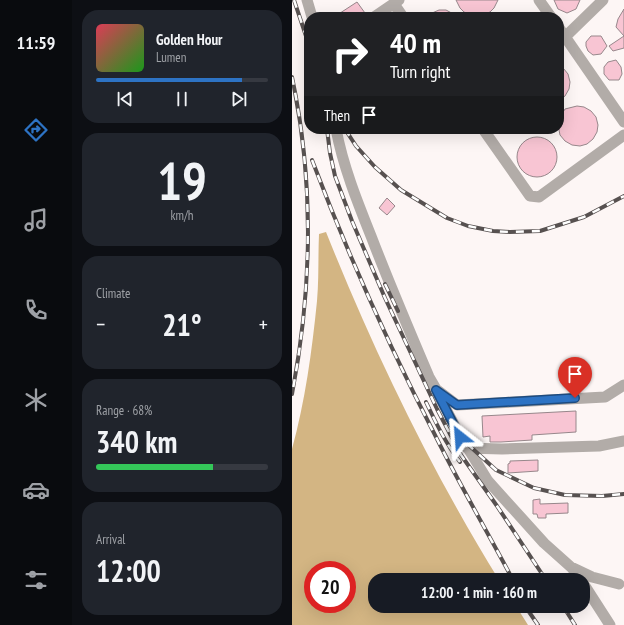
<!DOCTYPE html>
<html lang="en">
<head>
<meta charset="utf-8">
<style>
  :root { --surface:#171b24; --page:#20242c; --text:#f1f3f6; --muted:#9ea1a6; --line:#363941; --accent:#2d73c4 }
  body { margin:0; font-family:"PT Sans Narrow",sans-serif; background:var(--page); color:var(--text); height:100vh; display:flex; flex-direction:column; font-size:15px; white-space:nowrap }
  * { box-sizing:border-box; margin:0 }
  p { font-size:13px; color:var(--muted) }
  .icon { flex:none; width:22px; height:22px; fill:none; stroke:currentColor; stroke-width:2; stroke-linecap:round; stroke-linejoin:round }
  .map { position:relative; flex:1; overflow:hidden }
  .sheet { display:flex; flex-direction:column; gap:10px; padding:10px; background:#0d0f14; width:220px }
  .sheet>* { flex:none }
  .guide { position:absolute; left:12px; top:12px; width:260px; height:122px; border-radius:16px; box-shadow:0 4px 16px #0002; background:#202124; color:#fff; overflow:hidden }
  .speed { position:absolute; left:12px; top:561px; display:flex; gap:8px; font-size:20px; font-weight:700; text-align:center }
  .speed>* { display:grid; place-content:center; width:52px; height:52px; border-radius:50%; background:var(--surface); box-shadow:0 4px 16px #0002; line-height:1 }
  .speed .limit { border:6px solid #d22; background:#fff; color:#111 }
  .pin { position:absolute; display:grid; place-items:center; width:34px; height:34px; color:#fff; margin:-41px -17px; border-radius:50% 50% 50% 0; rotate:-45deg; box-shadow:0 0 4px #0007 }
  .pin .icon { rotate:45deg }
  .me { position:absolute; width:44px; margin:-22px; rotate:332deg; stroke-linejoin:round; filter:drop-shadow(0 0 3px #0008) }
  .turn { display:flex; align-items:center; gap:14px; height:84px; padding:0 20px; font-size:18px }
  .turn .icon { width:52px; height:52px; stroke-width:2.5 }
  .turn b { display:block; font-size:28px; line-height:34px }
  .then { display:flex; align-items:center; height:38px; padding:0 20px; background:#0003; gap:8px; font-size:15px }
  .big { font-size:30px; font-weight:600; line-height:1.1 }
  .sheet .tile { flex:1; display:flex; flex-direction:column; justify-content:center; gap:6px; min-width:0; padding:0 14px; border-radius:16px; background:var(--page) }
  .sheet .dial { align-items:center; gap:0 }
  .dial b { font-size:52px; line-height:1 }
  .song { display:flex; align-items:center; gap:12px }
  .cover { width:48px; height:48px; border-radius:6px; background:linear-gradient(135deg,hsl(350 70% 55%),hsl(120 70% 35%)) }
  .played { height:4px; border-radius:2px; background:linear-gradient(90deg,var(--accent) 85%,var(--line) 85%) }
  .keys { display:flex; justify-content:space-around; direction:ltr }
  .heat { display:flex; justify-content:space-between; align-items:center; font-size:22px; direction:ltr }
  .charge { height:6px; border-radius:3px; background:linear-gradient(90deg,#34c759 68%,var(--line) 0) }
  .trip { position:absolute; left:76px; top:573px; width:222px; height:40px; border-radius:16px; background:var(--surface); box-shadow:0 4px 16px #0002; font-weight:600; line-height:40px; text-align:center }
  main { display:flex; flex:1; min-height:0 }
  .tabs { display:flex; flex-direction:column; width:72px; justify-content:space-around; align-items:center; background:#090b0e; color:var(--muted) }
  .tabs .icon { width:28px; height:28px }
  .tabs .on { color:var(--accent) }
  .tabs b { font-size:18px; color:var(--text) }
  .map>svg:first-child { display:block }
  .forest { fill:#d3b583; fill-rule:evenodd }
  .building { fill:#f8c5d3; stroke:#97878b }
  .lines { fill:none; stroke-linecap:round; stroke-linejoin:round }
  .minor { stroke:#b2aca8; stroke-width:11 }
  .rail-casing { stroke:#575150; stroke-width:4 }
  .rail { stroke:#fff; stroke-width:2.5; stroke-dasharray:8; stroke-linecap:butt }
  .route-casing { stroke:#1d4b7f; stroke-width:10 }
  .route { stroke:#2d73c4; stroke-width:7 }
</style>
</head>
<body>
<main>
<nav class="tabs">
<b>11:59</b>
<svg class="icon on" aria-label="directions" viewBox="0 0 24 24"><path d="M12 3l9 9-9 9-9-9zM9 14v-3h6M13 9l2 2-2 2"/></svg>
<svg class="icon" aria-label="music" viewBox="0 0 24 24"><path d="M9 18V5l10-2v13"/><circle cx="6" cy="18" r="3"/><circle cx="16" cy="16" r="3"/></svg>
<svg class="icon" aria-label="phone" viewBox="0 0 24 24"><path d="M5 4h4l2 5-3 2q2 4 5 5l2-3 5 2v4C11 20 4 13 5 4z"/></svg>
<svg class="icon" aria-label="climate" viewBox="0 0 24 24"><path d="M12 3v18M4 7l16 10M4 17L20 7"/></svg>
<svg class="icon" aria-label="car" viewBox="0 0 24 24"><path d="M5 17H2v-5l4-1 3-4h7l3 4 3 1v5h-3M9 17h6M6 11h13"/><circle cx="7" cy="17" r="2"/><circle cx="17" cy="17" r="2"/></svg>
<svg class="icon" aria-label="filters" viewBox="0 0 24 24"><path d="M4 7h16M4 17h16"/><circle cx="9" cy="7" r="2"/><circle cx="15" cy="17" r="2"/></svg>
</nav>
<section class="sheet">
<div class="tile">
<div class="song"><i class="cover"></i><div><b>Golden Hour</b><p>Lumen</p></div></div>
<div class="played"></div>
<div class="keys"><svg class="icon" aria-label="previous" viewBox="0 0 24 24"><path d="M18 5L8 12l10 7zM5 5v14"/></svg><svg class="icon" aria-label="pause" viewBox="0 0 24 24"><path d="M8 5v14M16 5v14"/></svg><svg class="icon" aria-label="next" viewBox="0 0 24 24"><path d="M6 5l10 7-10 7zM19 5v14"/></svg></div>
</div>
<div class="tile dial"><b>19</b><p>km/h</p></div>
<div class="tile"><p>Climate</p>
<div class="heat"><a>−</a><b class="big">21°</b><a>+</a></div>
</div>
<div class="tile"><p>Range · 68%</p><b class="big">340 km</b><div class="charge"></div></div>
<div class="tile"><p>Arrival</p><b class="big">12:00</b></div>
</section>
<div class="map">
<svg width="332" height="625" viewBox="0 0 332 625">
  <rect width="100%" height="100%" fill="#fdf6f5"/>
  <path class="forest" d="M34,232C82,352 139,470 207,580H83V606H224L236,625H0V449C13,402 20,351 25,301C27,279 26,256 27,234ZM21,570H55V604H21Z"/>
  <path class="building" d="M164,0H206L202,8L198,12L187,16L178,15L172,12L168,8Z
    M262,0H288L284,9L275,13L266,9Z
    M65,2L73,13L67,17H42Z
    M332,9V36L324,27L326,19Z
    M147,10H154L167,17H131Z
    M299,36H309L315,46L309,54L301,55L296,51L294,46V42Z
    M332,36V48L321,51L317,46Z
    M324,60L329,67L330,74L327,80H317L312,74V67L316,62Z
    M267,63L276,74L278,82L277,89L273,96L267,101Z
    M285,106L292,107L299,111L304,117L306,125L305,132L301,139L295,144L288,146L280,145L273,141L268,135L267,130V119L273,109Z
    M225 157a20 20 0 1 1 40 0a20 20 0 1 1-40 0Z
    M95,198L103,206L95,215L87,208Z
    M284,411V432L240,435V440L209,442H198V436L191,437L190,416Z
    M246,460V471L216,473V464L218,463V461Z
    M248,499V504L276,503V513L254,514V518H246L245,514H241V500Z"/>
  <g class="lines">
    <path class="minor" d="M15,0L20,17
      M247,0L259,17
      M102,4L111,17
      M82,17L107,0
      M267,28L332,122
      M273,37L311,0
      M44,129C51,166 65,201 79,236C97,283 117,330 137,377L144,389L165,405L313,397L332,385
      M191,129L238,196L247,197L332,135
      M146,394L166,432L196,481L252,543L280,568L289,580
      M175,448L210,449L307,446L332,441
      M281,568L300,577L327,584
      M291,583L318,625"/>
    <defs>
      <path id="rail" d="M2,0L17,45
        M0,77C22,181 20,290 0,394
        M35,129L38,153L43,176L60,221L93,298L145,409L169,455L205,506L254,580
        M53,129L64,146L83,167L109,190L155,218L176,226L201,231L218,232L248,231L292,217L332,196
        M20,160C56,255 98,348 145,439C169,487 196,533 221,580
        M93,284L106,311
        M134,402C144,423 154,444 168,462
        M155,419L171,440L204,470L242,488L273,495L310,496L332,494
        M233,606L246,625
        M271,606L283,625"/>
    </defs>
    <use href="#rail" class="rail-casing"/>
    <use href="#rail" class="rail"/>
  </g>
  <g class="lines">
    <defs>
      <path id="route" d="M168,437L144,390L165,405L283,398"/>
    </defs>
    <use href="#route" class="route-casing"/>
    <use href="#route" class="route"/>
  </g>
</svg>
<div class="speed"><div class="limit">20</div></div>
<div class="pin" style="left:283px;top:398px;background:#d93025"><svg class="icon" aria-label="arrive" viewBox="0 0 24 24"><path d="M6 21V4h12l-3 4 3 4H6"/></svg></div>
<svg class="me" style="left:168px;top:437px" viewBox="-20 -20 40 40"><path d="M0-17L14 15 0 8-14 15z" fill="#2d73c4" stroke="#fff" stroke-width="4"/></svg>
<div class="trip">12:00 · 1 min · 160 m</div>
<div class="guide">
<div class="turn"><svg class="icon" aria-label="right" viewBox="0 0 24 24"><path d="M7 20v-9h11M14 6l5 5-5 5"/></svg><div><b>40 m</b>Turn right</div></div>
<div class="then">Then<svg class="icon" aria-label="arrive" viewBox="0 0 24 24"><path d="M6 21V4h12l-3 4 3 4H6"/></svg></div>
</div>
</div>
</main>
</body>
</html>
